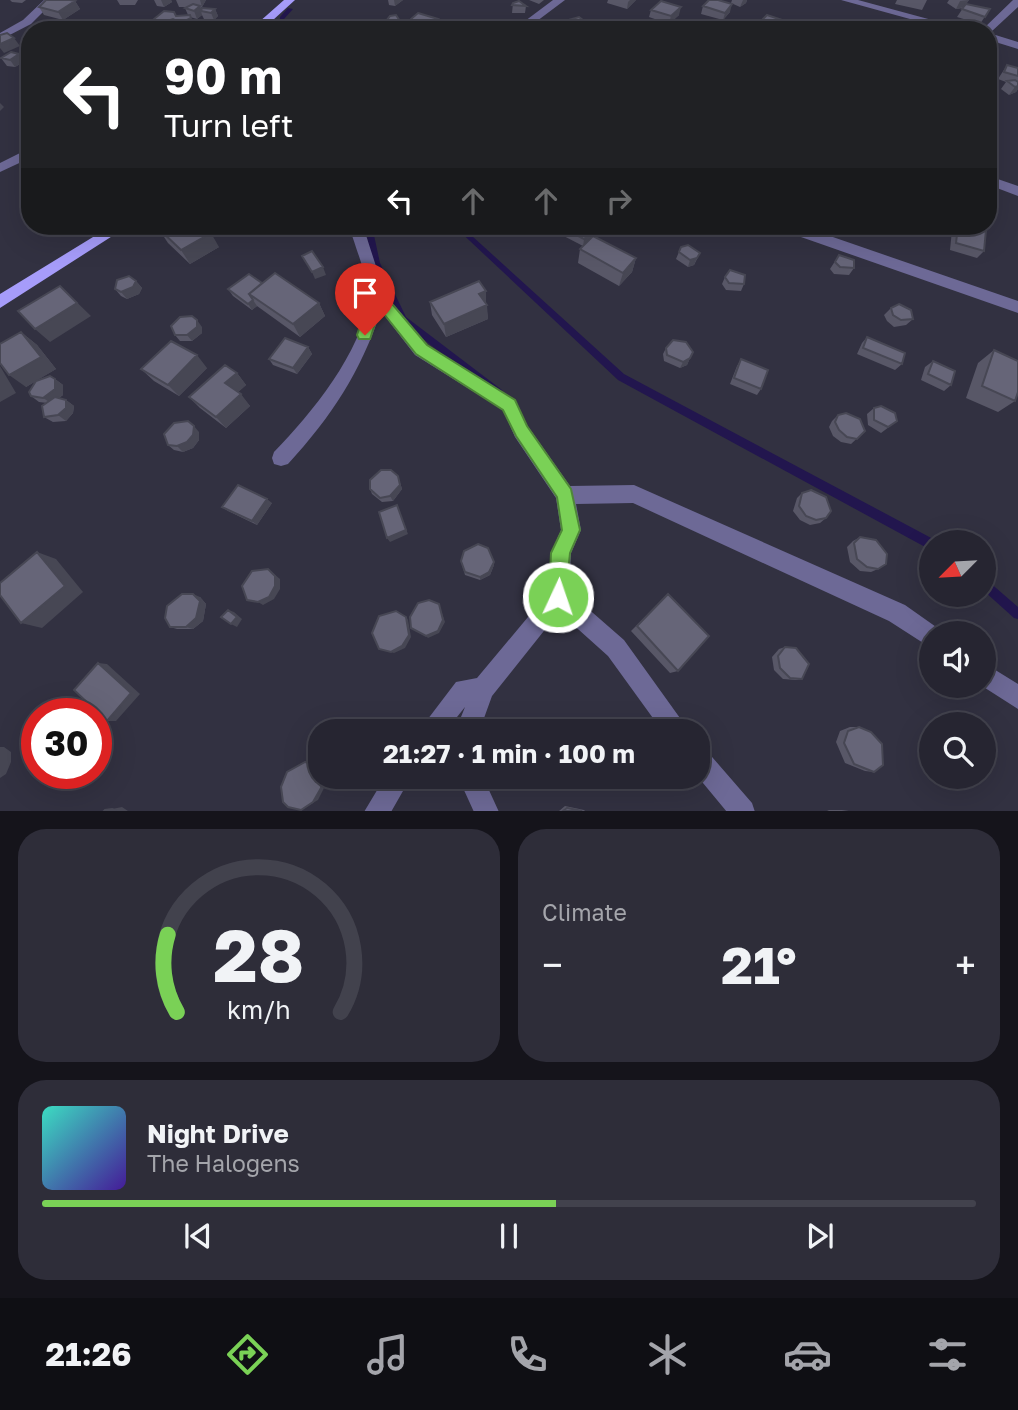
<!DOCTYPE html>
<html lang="en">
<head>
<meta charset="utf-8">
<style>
  :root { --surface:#262531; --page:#2e2d39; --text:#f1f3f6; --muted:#a4a5ab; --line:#42424d; --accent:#7ad156 }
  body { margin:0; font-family:"Golos Text",sans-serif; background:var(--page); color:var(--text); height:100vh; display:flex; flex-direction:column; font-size:26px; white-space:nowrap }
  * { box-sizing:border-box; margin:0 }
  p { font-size:23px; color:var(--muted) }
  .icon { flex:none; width:38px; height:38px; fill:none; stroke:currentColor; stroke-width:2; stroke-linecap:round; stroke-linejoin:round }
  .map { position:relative; height:811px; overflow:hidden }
  .drawer { display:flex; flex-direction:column; gap:18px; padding:18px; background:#15141b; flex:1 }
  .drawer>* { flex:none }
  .top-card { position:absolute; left:21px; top:21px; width:976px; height:214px; border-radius:28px; box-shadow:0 7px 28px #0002,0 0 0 2px var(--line); background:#202124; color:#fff; overflow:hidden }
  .needle { width:46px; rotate:246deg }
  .controls { position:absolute; left:919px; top:530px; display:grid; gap:14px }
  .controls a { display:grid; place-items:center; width:77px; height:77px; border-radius:50%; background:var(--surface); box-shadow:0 7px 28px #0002,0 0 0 2px var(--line); font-size:35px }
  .speed { position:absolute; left:21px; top:698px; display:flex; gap:14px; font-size:35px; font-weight:700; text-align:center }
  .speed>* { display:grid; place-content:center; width:91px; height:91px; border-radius:50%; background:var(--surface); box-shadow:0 7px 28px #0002,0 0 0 2px var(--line); line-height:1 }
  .speed .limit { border:10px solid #d22; background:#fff; color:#111 }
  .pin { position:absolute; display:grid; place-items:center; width:60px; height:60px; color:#fff; margin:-72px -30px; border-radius:50% 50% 50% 0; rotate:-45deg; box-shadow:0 0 7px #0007 }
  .pin .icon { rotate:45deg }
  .me { position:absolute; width:77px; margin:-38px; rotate:3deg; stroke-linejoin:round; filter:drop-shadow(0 0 5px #0008) }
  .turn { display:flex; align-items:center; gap:24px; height:147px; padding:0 28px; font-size:32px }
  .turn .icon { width:91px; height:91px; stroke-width:2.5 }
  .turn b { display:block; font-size:49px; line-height:60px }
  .lanes { display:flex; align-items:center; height:66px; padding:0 28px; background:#0003; justify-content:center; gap:35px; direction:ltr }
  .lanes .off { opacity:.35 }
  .big { font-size:52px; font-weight:700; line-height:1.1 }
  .drawer .widget { flex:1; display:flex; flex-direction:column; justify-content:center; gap:10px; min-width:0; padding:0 24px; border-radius:28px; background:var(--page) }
  .drawer .dial { align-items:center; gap:0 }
  .dial svg { height:182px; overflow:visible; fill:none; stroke:var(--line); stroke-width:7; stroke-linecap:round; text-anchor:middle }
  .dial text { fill:var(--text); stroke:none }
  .song { display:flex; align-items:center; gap:21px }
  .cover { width:84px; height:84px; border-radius:10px; background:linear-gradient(135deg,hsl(170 70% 55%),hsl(260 70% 35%)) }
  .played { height:7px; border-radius:4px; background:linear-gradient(90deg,var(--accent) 55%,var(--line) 55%) }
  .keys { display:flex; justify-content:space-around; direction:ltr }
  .heat { display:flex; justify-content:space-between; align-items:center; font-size:38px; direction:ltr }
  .drawer .tiles { flex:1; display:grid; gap:18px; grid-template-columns:1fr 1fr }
  .widget:last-child { grid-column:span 2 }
  .trip { position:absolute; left:308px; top:719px; width:402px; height:70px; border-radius:28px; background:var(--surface); box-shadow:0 7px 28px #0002,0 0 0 2px var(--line); font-weight:700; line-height:70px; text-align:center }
  .dock { display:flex; height:112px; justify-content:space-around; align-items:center; background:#0f0f14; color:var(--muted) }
  .dock .icon { width:49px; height:49px }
  .dock .active { color:var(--accent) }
  .dock b { font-size:32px; color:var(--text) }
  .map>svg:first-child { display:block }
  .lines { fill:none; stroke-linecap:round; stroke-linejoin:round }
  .stream { fill:#22164e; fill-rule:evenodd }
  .minor { fill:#6d6996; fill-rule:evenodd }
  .major { fill:#a69cfa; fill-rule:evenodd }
  .wall { fill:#585767 }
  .shaded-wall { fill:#474754 }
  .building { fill:#666578; stroke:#474754; stroke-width:2 }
  .route { fill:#7ad156; stroke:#4f8838; stroke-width:2 }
</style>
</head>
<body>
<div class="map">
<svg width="1018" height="812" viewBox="0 0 1018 812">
  <rect width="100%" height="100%" fill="#323141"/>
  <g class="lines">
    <path class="stream" d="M288,8L293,9L284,19H280V17Z
      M365,226H372L380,263L406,317L502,390L503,393L502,396H496L400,321L372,263Z
      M454,226H461L624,374L935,540V542H931V549L927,548L618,380Z
      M984,580L988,581L1018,607V619L1014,618L984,591Z"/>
    <path class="minor" d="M44,0H55L31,24L0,40V33L23,20Z
      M553,0H565L525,30H513Z
      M841,0H858L969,30H950Z
      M1013,0H1018V7L991,32L982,30Z
      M266,17L307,28L308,30H290L262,22L261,20Z
      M489,21L512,30L489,27L461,30Z
      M989,33L1018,42V49L989,40Z
      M30,148V158L0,172V163Z
      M989,176L1018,186V196L989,185Z
      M349,226H363L385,294L427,345L515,400L527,425L570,486L634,485L905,605L939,629L940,634H931V648L889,621L633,503L576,504L581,530L571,553L569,592L624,640L690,732H663L608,656L559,612L492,696L479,732H455L465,707L445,732H418L456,682L477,678L548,593L551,553L561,530L556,498L515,437L503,410L415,355L381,311C360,373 332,416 288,464L281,466L274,464L272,458L274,452C312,413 361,353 369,298C371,287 353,240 349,226Z
      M779,226H801L1018,301V313L781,230Z
      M984,663L1018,684V709L982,686Z
      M698,746L706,750L752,803L755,812H727L698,777Z
      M385,777H411L391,812H364Z
      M458,777H483L499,812H474Z"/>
    <path class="major" d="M284,0H295L262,30H250Z
      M111,226H128L0,308V294Z"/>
  </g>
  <path class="wall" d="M10,0H26L22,3L12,2Z
    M117,0H138L135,5H120Z
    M154,0H171L172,2L164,7L157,6Z
    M176,0H206L202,7H201L202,9H215L218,16L214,20L204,19L202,15L197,19L190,17L194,26L186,30L177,27L167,30L158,26L154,19L188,15L185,8L188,7H179Z
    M388,0H403L395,6L389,5Z
    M529,0H544L539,4Z
    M608,0H636L627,9L607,3Z
    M732,0H747L746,3L740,7L731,3Z
    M897,0H927L922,10L895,4Z
    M949,0H969L966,4L990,9L980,24L957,17L963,8L956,9L947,3Z
    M75,1L80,9L63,20L44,15L39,7Z
    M513,3L526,6L525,13H512Z
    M703,6L730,12L723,20L701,14Z
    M651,10L679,15L669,24L649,17Z
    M387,20L400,21L402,28H389Z
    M565,21H584V29L583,30H567L565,28Z
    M788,22L785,30H756L758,24Z
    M404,25L438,26L435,30H405Z
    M30,38V49L25,42Z
    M1,58L24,60L30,65V71L27,70L22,63L15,67L7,66Z
    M1007,65L1018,68V89L1016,92L1009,95L1001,89L1006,82L998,79Z
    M30,106V120L24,113Z
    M390,226H413L410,233L403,236L391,231Z
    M559,226H601L600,231L594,237L636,258L632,272L619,286L578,263L580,249L583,246L558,233Z
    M956,226H970L984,251L977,258L950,250L952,230Z
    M158,228L219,247L190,264L168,243Z
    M681,247L700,253L694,265L688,267L676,259Z
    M839,255L854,268L849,275L834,274L830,269Z
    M725,277L744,284L741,291L726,290L722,284Z
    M136,281L142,288L139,294L127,299L121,296L115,289Z
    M262,283L319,303L325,316L300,337L257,306L252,310L233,296L228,289Z
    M430,302L486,304L488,319L446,337L432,315Z
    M891,308L913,319L906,325L894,327L887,321L884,315Z
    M202,327V333L192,341H180L175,335Z
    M21,332L37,345L56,369L37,380L55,379L63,385V395L59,398L66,400L74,406L73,413L66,421L53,422L44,417L47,403L39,402L31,396L36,381L26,387Z
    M867,337L902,364L895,370L857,354L862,343Z
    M308,347L312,354L297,374L273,365L269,359Z
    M666,348L690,358L687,365L680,368L664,361L663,354Z
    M994,350L1015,401L998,412L966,398L978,363Z
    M741,359L761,389L757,395L730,384L737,366Z
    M933,361L951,385L944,391L921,380L925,367Z
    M207,368L179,396L154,381L141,369Z
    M237,373L246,385L238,392L250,406L226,428L200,408L189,397Z
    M874,408L897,421L881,433L868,425L867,414Z
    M838,415L865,431L851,444L841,442L833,436L829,427L832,421Z
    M199,432V440L193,448L183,452L174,450L168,445Z
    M398,476L402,489L393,501L382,502L372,494L370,489Z
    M802,493L826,518L820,523L810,525L800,520L793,511L797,498Z
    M272,503L257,525L228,511L222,507Z
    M860,537L878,569L871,572L860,571L850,562L847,547L853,541Z
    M461,561L494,565L490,575L480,580L465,575Z
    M668,594L678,671L670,673L631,631Z
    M200,597L206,604L203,621L193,629H177L170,627Z
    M785,647L802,679L796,680L783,679L774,670L772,657L779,649Z
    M850,727H859L874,772L865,771L845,763L836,742L840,731Z
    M565,806L584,810L585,811H559Z
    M829,810H842L849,811H827Z"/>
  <path class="shaded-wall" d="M161,0H171L172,2L164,7Z
    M200,0H206L202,7Z
    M394,0H403L395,6Z
    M630,0H636L627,9L628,2Z
    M743,0H747L746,3L740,7Z
    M969,0L964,7L956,9L960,1Z
    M75,1L80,9L63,20L58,12Z
    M732,4L730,12L723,20L725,13Z
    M200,6L203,12L201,11L202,15L197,19L194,11Z
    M681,7L679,15L669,24L671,16Z
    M215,9L218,16L214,20L211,13Z
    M190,15L194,26L185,30L181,23Z
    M173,19L177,27L167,30L164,22Z
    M438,19V26L435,30H425Z
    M584,21V29L581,30V25Z
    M14,38L20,46L4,53L0,48V44Z
    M19,54L25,61L15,67L10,60Z
    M1018,86V89L1016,92L1009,95L1015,87Z
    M0,103L4,107L0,111Z
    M408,226H413L410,233L403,236L401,228Z
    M599,226H601L600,231L583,247L584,239Z
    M211,233L219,247L190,264L181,250Z
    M636,258L632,272L619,286L623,273Z
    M697,258L694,265L688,267L690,260Z
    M323,267L326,275L315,279L312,272Z
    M136,281L142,288L139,294L127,299L121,292Z
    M60,286L91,316L50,342L35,329Z
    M486,291V304L479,294Z
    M253,300L257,306L252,310L248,304Z
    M319,303L325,316L300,337L293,324Z
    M487,305L488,319L446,337L444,324Z
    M197,320L202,327V333L192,341L187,335Z
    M21,332L37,345L56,369L26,387L9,375Z
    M308,347L312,354L297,374L293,368Z
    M197,355L207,368L179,396L168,385Z
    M690,358L687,365L680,368L683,362Z
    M0,366L16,393L0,402Z
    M237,373L246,385L235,395L225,383Z
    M55,379L63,385V395L51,403L43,398Z
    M241,394L250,406L226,428L216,417Z
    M66,400L74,406L73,413L66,421L58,415Z
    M194,426L199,432V440L193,448L183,452L177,446Z
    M398,476L402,489L393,501L390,496Z
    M267,499L272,503L257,525L252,521Z
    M397,505L408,534L390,542L387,538Z
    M37,552L56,559L83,592L42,628L21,623Z
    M494,562V565L490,575L480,580V577Z
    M268,569L280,579V589L274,599L263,605L258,602Z
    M193,594L200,597L206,604L203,621L193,629L186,627Z
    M439,604L445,622L439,633L428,638L426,636Z
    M228,610L234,612L242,619L237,627L231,624Z
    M406,617L408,620L411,637L405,648L394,653L391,652Z
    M98,663L107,664L140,694L116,721H107Z
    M0,747H4L11,752V762L6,774L0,778Z
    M316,762L320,767V777H325V786L318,800L301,810L311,763Z
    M122,807L128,811H116L112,809Z"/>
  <path class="building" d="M46,0H70L75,1L58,12L39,7Z
    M709,0H718L732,4L725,13L703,6Z
    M519,1L526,6L512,5L513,3Z
    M661,1L681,7L671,16L651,10Z
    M193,4L200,6L194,11L185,8Z
    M966,4L990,9L985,17L962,9Z
    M202,8L215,9L211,13L201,11Z
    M164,11L174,12L176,16L190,15L191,18L181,23L173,19L164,22L154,19Z
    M418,13L438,19L425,30H420L404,25Z
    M396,15L400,21L387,20L390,16Z
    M767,15L788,22L781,30H776L758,24Z
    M579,17L584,21L581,25L571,26L565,21Z
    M654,24L657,28L643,30L641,25Z
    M891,26L898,30L886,29Z
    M951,26L966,30H949Z
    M7,33L14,38L0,44V35Z
    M11,52L19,54L10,60L1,58Z
    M30,56V65L21,63Z
    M1007,65L1018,68V76L1004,72Z
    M1015,80L1018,82V86L1015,87L1007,81Z
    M30,106V112L24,113L27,107Z
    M30,153V160L28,161L23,157Z
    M162,226H203L211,233L181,250L158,228Z
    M395,226H408L401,228Z
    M559,226H599L584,239Z
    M958,226H970L986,230L984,251L956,243Z
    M593,236L636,258L623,273L580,249Z
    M688,245L700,253L697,258L690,260L679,252L681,247Z
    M312,251L323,267L312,272L302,256Z
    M839,255L854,260V268L840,267L835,262Z
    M730,270L745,275L744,284L729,283L725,277Z
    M275,273L319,303L293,324L249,294Z
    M249,274L262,283L249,294L253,300L248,304L228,289Z
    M129,276L136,281L133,287L121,292L115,289L117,280Z
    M479,281L486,291L479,294L487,305L444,324L430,302Z
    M60,286L77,303L35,329L18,311Z
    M899,304L911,310L913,319L901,320L893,315L891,308Z
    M192,316L197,320V327L187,335H175L171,326L180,317Z
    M21,332L41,357L9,375L0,363V344Z
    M867,337L905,353L902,364L863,348Z
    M285,338L308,347L293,368L269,359Z
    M673,340L686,342L693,352L690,358L683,362L667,355L666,348Z
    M171,341L197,355L168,385L141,369Z
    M994,350L1018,361V392L1015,401L982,386Z
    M741,359L768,370L761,389L734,378Z
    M933,361L955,371L951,385L928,374Z
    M225,365L237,373L225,383L241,394L216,417L189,397Z
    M50,376L55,379V389L43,398L31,396L29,392L36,381Z
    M55,397L66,400V408L58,415L44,417L42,406Z
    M881,406L895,413L897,421L888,427L874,420V408Z
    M846,413L860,419L865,431L857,439L847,437L839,430L835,422L838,415Z
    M188,421L194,426L193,435L187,442L177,446L168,445L164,434L174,423Z
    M381,470H391L398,476L400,485L390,496L380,498L370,489V480Z
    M238,485L267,499L252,521L222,507Z
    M811,490L826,497L831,511L826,518L816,520L806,516L799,506L802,493Z
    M397,505L406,530L387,538L379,512Z
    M860,537L876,540L887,554L886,564L878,569L867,567L857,559L854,543Z
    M478,544L488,548L494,562L489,572L480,577L465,572L461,561L464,551Z
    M37,552L65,586L21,623L0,595V583Z
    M268,569L275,576V586L269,597L258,602L247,600L242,586L252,571Z
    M182,594H193L200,601L196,618L186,627H170L165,618L167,606Z
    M668,594L709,636L678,671L637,626Z
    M429,600L439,604L443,620L438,631L426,636L411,628L410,617L418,603Z
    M228,610L237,617L231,624L221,617Z
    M396,611L406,617L409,635L402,646L391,652L379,649L372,633L379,616Z
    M785,647L796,648L809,664L802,679L790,678L780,668L778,656Z
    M98,663L131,693L107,721L74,690Z
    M859,727L871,732L882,744L883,765L874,772L854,764L844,743L848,731Z
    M305,762L311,763L320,773L321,788L313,802L301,810L288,807L283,802L281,787L287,772Z
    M540,777H568L564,785L551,788Z
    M567,808L582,811H563Z
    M112,809L116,811H104L105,810Z"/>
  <path class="route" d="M377,291L382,292L427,345L515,400L527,426L571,489L580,530L570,553L565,604L558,607L552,604L549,597L551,553L562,530L557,497L516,436L503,410L416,354L380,309L370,339H359L357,335L370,296Z"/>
</svg>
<div class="controls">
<a><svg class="needle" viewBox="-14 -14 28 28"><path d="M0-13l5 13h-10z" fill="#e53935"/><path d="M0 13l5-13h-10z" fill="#a4a5ab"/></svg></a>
<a><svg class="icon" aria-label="sound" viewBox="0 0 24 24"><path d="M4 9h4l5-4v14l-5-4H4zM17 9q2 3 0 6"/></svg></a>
<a><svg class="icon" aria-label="search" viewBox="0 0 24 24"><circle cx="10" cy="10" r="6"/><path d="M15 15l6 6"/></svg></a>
</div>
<div class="speed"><div class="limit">30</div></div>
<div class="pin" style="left:365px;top:335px;background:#d93025"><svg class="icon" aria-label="arrive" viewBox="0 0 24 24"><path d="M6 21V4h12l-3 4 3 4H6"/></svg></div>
<svg class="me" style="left:558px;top:597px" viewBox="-20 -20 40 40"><circle r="17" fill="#7ad156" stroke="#fff" stroke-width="3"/><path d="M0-11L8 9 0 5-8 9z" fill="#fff"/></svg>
<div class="trip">21:27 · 1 min · 100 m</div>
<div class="top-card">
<div class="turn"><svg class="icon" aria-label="left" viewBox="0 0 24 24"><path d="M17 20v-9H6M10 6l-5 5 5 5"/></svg><div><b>90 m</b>Turn left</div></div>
<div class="lanes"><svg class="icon" aria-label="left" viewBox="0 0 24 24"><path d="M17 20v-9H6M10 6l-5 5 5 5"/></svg><svg class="icon off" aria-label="ahead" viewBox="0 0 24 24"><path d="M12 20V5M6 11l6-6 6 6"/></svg><svg class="icon off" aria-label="ahead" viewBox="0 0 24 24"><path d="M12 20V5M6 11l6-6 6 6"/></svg><svg class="icon off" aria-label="right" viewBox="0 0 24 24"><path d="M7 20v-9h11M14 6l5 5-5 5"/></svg></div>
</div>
</div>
<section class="drawer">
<div class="tiles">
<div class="widget dial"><svg viewBox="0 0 100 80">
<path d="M14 69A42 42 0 1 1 86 69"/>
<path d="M14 69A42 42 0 0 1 10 35" stroke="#7ad156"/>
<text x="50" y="56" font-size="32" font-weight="700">28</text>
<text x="50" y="72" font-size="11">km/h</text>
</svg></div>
<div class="widget"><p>Climate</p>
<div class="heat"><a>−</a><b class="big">21°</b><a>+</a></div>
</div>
<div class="widget">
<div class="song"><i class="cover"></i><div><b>Night Drive</b><p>The Halogens</p></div></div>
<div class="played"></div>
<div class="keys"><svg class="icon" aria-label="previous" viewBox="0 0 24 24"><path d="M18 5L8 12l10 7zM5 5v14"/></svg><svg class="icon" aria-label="pause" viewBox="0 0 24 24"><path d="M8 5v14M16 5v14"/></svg><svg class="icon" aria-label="next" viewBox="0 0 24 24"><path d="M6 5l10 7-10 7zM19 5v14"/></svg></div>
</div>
</div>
</section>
<nav class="dock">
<b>21:26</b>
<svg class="icon active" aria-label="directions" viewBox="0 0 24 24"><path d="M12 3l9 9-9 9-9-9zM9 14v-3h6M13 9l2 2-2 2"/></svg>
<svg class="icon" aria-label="music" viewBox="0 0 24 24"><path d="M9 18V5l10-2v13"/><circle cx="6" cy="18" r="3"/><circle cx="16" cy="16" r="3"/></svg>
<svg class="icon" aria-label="phone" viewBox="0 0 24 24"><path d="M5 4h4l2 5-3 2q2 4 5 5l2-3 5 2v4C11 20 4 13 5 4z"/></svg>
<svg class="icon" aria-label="climate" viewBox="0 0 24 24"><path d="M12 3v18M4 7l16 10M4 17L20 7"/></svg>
<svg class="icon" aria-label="car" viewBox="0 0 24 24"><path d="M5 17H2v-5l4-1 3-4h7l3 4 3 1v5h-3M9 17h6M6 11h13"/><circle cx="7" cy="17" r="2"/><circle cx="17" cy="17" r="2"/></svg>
<svg class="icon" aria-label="filters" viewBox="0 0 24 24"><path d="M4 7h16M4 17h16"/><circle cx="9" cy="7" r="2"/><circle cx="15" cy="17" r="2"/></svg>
</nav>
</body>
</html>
